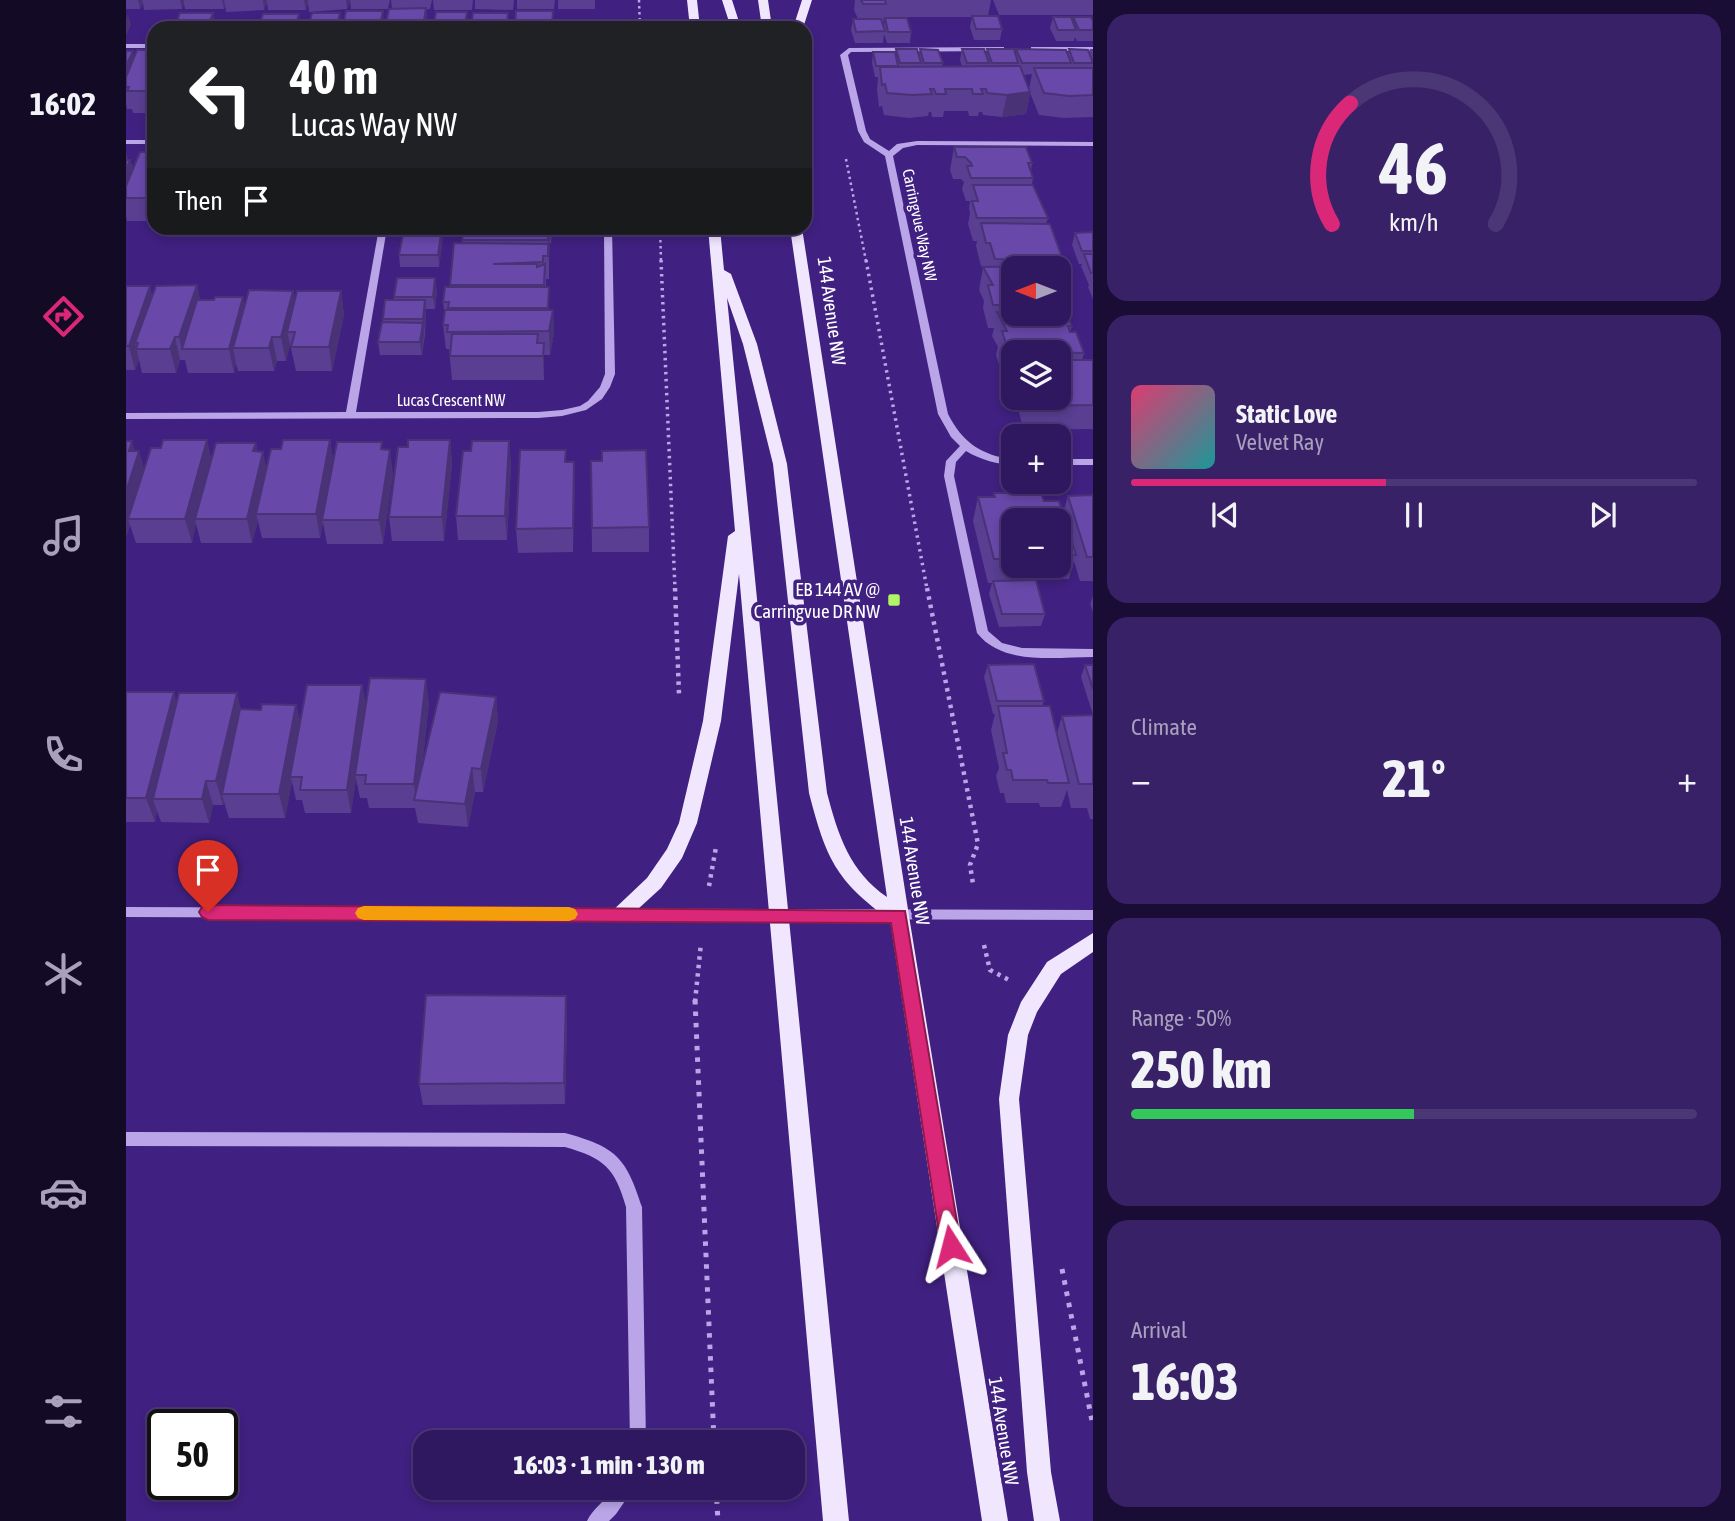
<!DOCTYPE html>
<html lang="en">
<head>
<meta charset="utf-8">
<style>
  :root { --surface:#301860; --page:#382166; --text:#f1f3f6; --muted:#a8a0bd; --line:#4b3775; --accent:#db2777 }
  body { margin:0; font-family:"Asap Condensed",sans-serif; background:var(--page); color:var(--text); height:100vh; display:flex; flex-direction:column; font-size:26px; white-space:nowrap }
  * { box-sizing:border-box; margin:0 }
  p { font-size:23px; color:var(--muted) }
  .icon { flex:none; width:38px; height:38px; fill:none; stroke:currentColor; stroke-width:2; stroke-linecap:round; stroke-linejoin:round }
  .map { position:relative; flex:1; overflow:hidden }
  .side { display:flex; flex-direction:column; gap:14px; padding:14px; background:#1a0d35; width:642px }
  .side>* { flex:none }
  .guide { position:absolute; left:21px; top:21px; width:665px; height:214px; border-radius:21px; box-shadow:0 4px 10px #0003,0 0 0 2px var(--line); background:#202124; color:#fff; overflow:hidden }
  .needle { width:46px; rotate:270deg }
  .controls { position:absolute; left:875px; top:256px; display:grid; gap:14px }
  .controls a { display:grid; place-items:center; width:70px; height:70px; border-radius:14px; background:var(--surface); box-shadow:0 4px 10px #0003,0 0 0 2px var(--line); font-size:35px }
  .speed { position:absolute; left:21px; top:1409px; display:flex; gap:14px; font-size:35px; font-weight:700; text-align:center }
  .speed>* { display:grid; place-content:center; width:91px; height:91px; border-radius:50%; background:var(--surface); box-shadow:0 4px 10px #0003,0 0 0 2px var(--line); line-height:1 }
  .speed .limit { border:4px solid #111; border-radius:10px; background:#fff; color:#111 }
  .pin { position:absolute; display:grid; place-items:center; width:60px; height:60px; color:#fff; margin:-72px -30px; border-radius:50% 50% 50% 0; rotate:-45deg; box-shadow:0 0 7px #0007 }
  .pin .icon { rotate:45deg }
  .me { position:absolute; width:77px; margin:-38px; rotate:351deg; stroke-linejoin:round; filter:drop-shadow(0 0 5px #0008) }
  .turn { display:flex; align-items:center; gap:24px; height:147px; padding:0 28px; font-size:32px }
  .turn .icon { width:91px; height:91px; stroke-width:2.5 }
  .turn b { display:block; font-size:49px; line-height:60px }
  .then { display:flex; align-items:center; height:66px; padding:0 28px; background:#0003; gap:14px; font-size:26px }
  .big { font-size:52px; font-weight:800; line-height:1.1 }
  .side .widget { flex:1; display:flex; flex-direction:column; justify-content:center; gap:10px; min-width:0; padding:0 24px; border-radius:21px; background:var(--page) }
  .side .dial { align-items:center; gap:0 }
  .dial svg { height:182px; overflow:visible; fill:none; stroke:var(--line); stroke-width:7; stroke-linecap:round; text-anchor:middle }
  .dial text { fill:var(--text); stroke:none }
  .song { display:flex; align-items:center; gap:21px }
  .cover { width:84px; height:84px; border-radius:10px; background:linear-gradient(135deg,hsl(340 70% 55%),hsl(180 70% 35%)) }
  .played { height:7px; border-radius:4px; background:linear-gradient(90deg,var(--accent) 45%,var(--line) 45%) }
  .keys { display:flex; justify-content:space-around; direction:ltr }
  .heat { display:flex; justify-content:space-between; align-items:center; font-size:38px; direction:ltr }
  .charge { height:10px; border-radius:5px; background:linear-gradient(90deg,#34c759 50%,var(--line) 0) }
  .trip { position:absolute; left:287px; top:1430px; width:392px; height:70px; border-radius:21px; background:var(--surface); box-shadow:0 4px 10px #0003,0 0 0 2px var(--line); font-weight:800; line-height:70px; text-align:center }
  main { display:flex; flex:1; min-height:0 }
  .tabs { display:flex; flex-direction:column; width:126px; justify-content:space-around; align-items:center; background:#130a26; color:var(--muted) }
  .tabs .icon { width:49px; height:49px }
  .tabs .selected { color:var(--accent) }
  .tabs b { font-size:32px; color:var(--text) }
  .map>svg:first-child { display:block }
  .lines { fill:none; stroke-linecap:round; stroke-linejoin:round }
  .path-far3 { stroke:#baa5e8; stroke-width:2.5; stroke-dasharray:2.5 3.5; stroke-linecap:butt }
  .path-far2 { stroke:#baa5e8; stroke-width:3.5; stroke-dasharray:2.5 4.5; stroke-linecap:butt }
  .path-far1 { stroke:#baa5e8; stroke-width:4.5; stroke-dasharray:3.5 5; stroke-linecap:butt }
  .path { stroke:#baa5e8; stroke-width:5; stroke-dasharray:4.5 7; stroke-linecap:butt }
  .minor { fill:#baa5e8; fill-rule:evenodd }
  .major { fill:#f0e7fe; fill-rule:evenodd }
  .wall { fill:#593e91; fill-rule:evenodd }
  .shaded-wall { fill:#493276 }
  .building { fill:#6848a9; stroke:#493276; stroke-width:2 }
  .route { fill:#db2777; stroke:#8e194d; stroke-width:2 }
  .slow { fill:#f59e0b }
  .poi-dot { fill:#aff565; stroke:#402080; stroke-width:2.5 }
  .labels { text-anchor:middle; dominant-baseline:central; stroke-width:7; stroke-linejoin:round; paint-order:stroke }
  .far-street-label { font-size:16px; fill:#fff; stroke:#402080 }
  .street-label { font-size:19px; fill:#fff; stroke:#402080 }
  .poi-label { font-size:19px; fill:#fff; stroke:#402080; text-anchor:end }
</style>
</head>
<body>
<main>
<nav class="tabs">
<b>16:02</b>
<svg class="icon selected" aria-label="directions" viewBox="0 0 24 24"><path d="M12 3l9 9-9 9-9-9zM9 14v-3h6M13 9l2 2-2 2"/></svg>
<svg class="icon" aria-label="music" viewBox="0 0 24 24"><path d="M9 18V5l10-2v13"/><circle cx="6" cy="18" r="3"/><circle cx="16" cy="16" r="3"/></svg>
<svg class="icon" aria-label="phone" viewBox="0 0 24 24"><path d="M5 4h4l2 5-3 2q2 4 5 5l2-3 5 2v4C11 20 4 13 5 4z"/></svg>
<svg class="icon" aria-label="climate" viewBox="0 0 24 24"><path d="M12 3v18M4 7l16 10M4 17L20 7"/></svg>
<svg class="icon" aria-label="car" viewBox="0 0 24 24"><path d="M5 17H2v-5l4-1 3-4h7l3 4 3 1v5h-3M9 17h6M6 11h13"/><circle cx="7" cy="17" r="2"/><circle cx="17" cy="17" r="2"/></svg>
<svg class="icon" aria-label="filters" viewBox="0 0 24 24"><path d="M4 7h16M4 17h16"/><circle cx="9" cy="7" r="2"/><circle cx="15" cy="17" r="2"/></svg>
</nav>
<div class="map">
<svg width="967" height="1521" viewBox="0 0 967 1521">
  <rect width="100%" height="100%" fill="#402080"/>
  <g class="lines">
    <path class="path-far3" d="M513,0L514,28
      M720,159L740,261
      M534,228L535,261"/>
    <path class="path-far2" d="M535,260L549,589
      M740,260L801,589"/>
    <path class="path-far1" d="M549,588L553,694
      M801,588L852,844L844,865L847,884
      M583,886L590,847
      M858,945L864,970L883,980
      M569,1002L575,943"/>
    <path class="path" d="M569,1000L588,1442
      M936,1269L967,1426
      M590,1488L592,1521"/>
    <path class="minor" d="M0,44H28V48H0Z
      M875,47H878V51L725,52L722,55L740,131L744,139L763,151L771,144L791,141L967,142V146L791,145L777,148L767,156L822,414C836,442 856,456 887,459V465C870,464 855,460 840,451L830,462L828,476L862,631L876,643L896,648L967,649V657C930,657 877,666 851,633L818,476L820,461L834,446L825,437L812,414L759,156L738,142L732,131L714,55L723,48Z
      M905,47H967V51H905Z
      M0,140H28V144H0Z
      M253,228H261L230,412H412L436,410L454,406L462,401L474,387L479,374L478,228H486L489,374L484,387L476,399L460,410L436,416L412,418L0,419V413L220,412Z
      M933,459H967V465H933Z
      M0,907L967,910V920L0,917Z
      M0,1132L439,1133C490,1147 500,1157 516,1207L520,1442H504L500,1207C489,1168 478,1158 439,1147L0,1146Z
      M489,1488H508L490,1514L483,1521H461C466,1510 481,1498 489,1488Z"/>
    <path class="major" d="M561,0H571L574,28H564Z
      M596,0H606L615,28H605Z
      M632,0H642L646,28H636Z
      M676,0H686L677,28H667Z
      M582,228H594L598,270L605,274L631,344L661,464L701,793C712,835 724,872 761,897L664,228H676L783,916L882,1521H856L764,920C709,880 700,858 683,793L647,464L617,344L601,298L723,1521H697L613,574L595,721L571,823L556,858L535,888L500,920L493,922L486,920L483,914L521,878L541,849L553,823L577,721L602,536L609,531Z
      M967,933V952L935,974L911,1012L902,1035L893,1099L925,1472L934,1521H908L901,1472L873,1099L882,1035L895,1002L921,962Z"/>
  </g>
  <path class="wall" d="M0,0H224L221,9L183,12L182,3L180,10H142L141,2L138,10L100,12L99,5L98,9H59L58,4L56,9L18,10L17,3L14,9H0Z
    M224,0H264L262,9H225Z
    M265,0H306L304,9L300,10L301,20L299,28H259L263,9H266Z
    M307,0H347L346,10H308Z
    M349,0H388L387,10L349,9Z
    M391,0H429L428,9H391Z
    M432,0H469V9H432Z
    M729,0H865L862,16L876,29L874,40H848L844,27L846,17H778L758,18L757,25L758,27L759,18L785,32L784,43H761L758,34L757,43H729L725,30L727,19H732L728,10Z
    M867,0H967V15H873Z
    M390,11H427V28H389Z
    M341,12V28H308L307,26Z
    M382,13V28H346L345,26Z
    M927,17L946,21L947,17L967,21V41H951L949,37L948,41H930L924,28Z
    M258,22L257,28H217V26Z
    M90,24L88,28H49V26Z
    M770,49L793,55L794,49L817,63L816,67H836L834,60L836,49L860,55L861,49L889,53L890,49L942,54L943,49L963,52L964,49H967V117L938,118L913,115L904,93L900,114L876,117L857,115L856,112H853L852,116H843L842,111H818L817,117H806L805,112H803L802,116L783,118L758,115L756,106L753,107L751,89L752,77H749L746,63L747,52L769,54ZM906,74L903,89L898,75Z
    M28,50V113H7L6,109H1L0,104V51H7L8,58Z
    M828,147L906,163L905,171L907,178L906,185L922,218L920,224L937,260L933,277V268H887V313H933V284L938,304L936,312L946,326L944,332L958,353L956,360H967V429L898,430L891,406L893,397H933V352H887V377H877L870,355L872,347L866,336L868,328H862L857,308L858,301L853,290L857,267L859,266H855L850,246L851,241H847L842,224L844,213L843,208L844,201H840L836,189L838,182L835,179H827L824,170Z
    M0,152L2,160H4L7,169L28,152V221H1L0,216Z
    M277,228H318L313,267H274L273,255L277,236Z
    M338,228H426L425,243H423V279H420V287H423V310H427L428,333L424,355H418V380H326L323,349H320L317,325L319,316L317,302L324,287L336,243Z
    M967,232V299L962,287L963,285L955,266L956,264H953L946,245L949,233Z
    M71,285L74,300L119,306L167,291L169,302L215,291L218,315L206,371H170L164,344L160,361H151L148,371H112L110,364L108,373H62L59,360H54L50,373H16L13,360L9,370H0V286L27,295Z
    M311,290L309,309H300L299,335L296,355H254L252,342L257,322V319L268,300V297Z
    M204,440L207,461L257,449L267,474L257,544H201L197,523L194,538H136L132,521L126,543H75L70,524L66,543H10L4,525L0,537L9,451L18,468L86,459L130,443L131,451L141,468L155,449Z
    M324,440L326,464L318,541H266L263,517L282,447Z
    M383,441L385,465L381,540H332L330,516L345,451Z
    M465,461L523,527V552H466Z
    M448,462L447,552L392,553L390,529Z
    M868,493L918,501L937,514L942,496L967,495V581H954L948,561L943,579H919L918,573H909L907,579H889V581L919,614L915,626L873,627L863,594L866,583H862L847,521L852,497H867ZM887,520H933V565H887Z
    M967,596V612L964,604Z
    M862,665L918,701L916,706L931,733L936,716L967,715V819H964L961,808H945L941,790L935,807H914L913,803H880L878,793H874L870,776L873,768L865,730L869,714H867L858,677Z
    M959,665H967V715L955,677Z
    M236,685L240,706L303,703L296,767L370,697L372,721L357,792H349L342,827L292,823L289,808H243L241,798H234L230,779L225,813H179L176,800H170L166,782L159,818H103L98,802L97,805H87L83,823L35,822L31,811L29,822H0V692L51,702L115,709L135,710L170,705L174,722Z
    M440,996L441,1018L439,1104L297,1105L293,1084Z"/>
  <path class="shaded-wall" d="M12,0H16L17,3L14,9Z
    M54,0H58V4L56,9Z
    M96,0H98L99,5L98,9Z
    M137,0H141L138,10Z
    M178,0H182V3L180,10Z
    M220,0H224L221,9Z
    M300,8L301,20L299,28H297Z
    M257,11L258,22L257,28H254Z
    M341,12L342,23L341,28H339Z
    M87,13L90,24L88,28H83Z
    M214,13L216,24L215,28H211Z
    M2,14L5,25L0,36V19Z
    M173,14L175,25L174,28H169Z
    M7,51L12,73L0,87V66Z
    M904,92L900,114L876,117L881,95Z
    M0,152L3,164L4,160L10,183L0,198Z
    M315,228H318L313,267L312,255Z
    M423,228L424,246L423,263L422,240Z
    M309,278L311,290L309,309L307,297Z
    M71,285L76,309L56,349L53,337Z
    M24,286L30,310L12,343H9L13,360L9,370L3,346Z
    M167,291L171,314L161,332L164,344L160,361L155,337Z
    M215,291L218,315L206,371L203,347Z
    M117,297L121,320L107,348L110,363L108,373L103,349Z
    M299,300L300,312L296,355L294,342Z
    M427,310L428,333L424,355L423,331Z
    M49,337L54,360L50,373L44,349Z
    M146,337L151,361L148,371L143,348Z
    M418,343V380L417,356Z
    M81,440L87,464L69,519L70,524L66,543L59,519Z
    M204,440L208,464L196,520L197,523L194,538L190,514Z
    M324,440L326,464L318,541L316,517Z
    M6,441L11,458L13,451L20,475L2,519L4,525L0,537V492L3,451Z
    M383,441L385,465L381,540L379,516Z
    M130,443L134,465L137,452L142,476L130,514L132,521L126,543L121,519L127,451Z
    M264,450L267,474L257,544L253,520Z
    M448,462L449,486L447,552V528Z
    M300,679L303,703L292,800H290L288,784Z
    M236,685L240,709L229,775L230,779L225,813L221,790Z
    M48,692L55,716L27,799L31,811L29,822L20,798Z
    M111,693L117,717L96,794L98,802L97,805L90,781Z
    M370,697L372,721L357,792L355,769Z
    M170,705L176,728L164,777L166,782L159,818L153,794Z
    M346,768L349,792L342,827L339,804Z
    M80,781L87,805L83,823L76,799Z
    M440,996L441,1018L439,1104L438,1083Z"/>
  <path class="building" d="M735,0H759L760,4H737Z
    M300,8L297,27H259L263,9Z
    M220,11H257L254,26H217Z
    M390,11H427L426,26H389Z
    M310,12H341L339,26H307Z
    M54,13H87L82,27L49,26Z
    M186,13H214L211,28H182Z
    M347,13H382L381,26H345Z
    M137,14H173L169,28H132Z
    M846,16H872L876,29H850Z
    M927,17H945L950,30H932Z
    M947,17H965L967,21V30H953Z
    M759,18H781L785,32H762Z
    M727,19H755L759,31L730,32Z
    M770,49H791L795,63H774Z
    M794,49L812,50L817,63H798Z
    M836,49H858L863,63H841Z
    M861,49H888L892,63H866Z
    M890,49L940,50L945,63H896Z
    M943,49L962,50L967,63H948Z
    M11,50H28V91H1L3,87H0V77Z
    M0,51H7L0,66Z
    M747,52H769L772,66H750Z
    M894,66L904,92L881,95L861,93L860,89H855L857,94H847L846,89H819L820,94H810L808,89H804L806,94L786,95L761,93L759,84L756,85L754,67Z
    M908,68H967V95L943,96L918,93Z
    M828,147H900L906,163H902L907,178H845L841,166H846L845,163L839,157H831Z
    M14,152H28V198H0V186Z
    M0,160H4L0,171Z
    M847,185H907L922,218H851L846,201H852Z
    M855,223L924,224L937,260L869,259L864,243H860Z
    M277,228H315L314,232H276Z
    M338,228H423L422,240H336Z
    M967,232V251H956L949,233Z
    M277,234H315L312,255H273Z
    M328,243L422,244V256H417V262L367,264H411V267L419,264L418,285H324Z
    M958,254H967V273H965Z
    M922,266V268H887V305H867L862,285H867L857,267Z
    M271,278H309L307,297H268Z
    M933,284H934L938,304H933Z
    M71,285L53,337H49L44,349H10L12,343H9L30,286Z
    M0,286H24L3,346H0Z
    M319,287H423L422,308H322L323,302H317Z
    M123,290L167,291L155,337H146L143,348H107Z
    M171,291H215L203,347H165L169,332H161Z
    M89,297H117L103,349H56L71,300H88Z
    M259,300H299L297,319H257Z
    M319,310H427L423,331L321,332L322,325H317Z
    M871,312H887V313H933V312H940L946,326H942L944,332H950L958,353L887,352V353H883L876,331H881Z
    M256,322L297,323L294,342H252Z
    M326,334H412L411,343H418L417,356H324Z
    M933,360H967V405L904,406L901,397H933Z
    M37,440H81L59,519H2L25,448H35Z
    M157,440H204L190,514H130L145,449H155Z
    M282,440H324L316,517H263L272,447H282Z
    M0,441H6L3,451H13L0,492Z
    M346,441H383L379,516H330L337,451H345Z
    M211,442H256L255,449L264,450L253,520H196Z
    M90,443H130L127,451L137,452L121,519H69Z
    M394,450H440L439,462H448L447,528L390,529Z
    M520,450L523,527L466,528L465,461H476V451Z
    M868,493H915L918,501H933L950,555H933V520H887V559H868L852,497H869Z
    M967,495V557H961L942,496Z
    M910,580L919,614H876L867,581Z
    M908,664L918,701H871L862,665Z
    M959,665H967V689Z
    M244,678L300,679L288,784H239L240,775H229Z
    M181,685H236L221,790H174L176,777H164Z
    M0,692H48L20,798H0Z
    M314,692L370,697L355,769L346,768L339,804L288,800Z
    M53,693H111L90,781H80L76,799H27Z
    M136,704L170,705L153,794H96L114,709L135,710Z
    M872,706H924L943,783H922L921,780H887L885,770H881L877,753H881Z
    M967,715V784H953L936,716Z
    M300,995L440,996L438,1083L293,1084Z"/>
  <path class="route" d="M82,905L779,911L835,1246L832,1253L825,1256L818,1253L815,1246L765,923L82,920L76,917L73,912L76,907Z"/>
  <path class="slow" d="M238,906L443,907L449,909L452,914L449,919L443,921L238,920L232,918L229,913L232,908Z"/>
  <rect class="poi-dot" x="761" y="593" width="14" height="14" rx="3.5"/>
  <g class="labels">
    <g class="far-street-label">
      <text transform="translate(794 225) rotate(78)">Carringvue Way NW</text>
      <text x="325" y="400">Lucas Crescent NW</text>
    </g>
    <g class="street-label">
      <text transform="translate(706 311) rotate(82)">144 Avenue NW</text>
      <text transform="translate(789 871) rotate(81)">144 Avenue NW</text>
      <text transform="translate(878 1431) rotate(81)">144 Avenue NW</text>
    </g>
    <g class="poi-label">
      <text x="754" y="589">EB 144 AV @<tspan x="754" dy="22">Carringvue DR NW</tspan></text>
    </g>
  </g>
</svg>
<div class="controls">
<a><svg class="needle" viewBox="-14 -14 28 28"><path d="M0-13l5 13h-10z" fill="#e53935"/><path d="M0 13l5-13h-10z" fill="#a8a0bd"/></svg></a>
<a><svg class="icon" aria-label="layers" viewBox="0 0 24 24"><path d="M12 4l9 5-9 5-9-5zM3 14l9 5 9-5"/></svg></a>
<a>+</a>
<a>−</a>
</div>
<div class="speed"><div class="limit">50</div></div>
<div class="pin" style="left:82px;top:912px;background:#d93025"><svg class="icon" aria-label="arrive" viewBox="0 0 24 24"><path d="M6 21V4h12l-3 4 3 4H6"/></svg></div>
<svg class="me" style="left:825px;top:1246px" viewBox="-20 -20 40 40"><path d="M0-17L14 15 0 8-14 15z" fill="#db2777" stroke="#fff" stroke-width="4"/></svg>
<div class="trip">16:03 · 1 min · 130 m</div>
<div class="guide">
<div class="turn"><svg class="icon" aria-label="left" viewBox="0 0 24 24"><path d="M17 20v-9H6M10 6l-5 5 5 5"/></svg><div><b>40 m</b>Lucas Way NW</div></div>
<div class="then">Then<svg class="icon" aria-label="arrive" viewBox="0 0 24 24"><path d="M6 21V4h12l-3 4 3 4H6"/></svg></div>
</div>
</div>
<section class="side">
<div class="widget dial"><svg viewBox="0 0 100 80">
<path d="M14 69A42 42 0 1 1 86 69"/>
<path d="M14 69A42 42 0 0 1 22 16" stroke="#db2777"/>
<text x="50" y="56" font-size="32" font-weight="700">46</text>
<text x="50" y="72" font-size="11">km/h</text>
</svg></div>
<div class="widget">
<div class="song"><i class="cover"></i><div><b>Static Love</b><p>Velvet Ray</p></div></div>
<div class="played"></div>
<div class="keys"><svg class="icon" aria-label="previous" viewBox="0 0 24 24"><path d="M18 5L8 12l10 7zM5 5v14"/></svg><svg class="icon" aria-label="pause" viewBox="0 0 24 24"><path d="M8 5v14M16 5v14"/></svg><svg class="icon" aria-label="next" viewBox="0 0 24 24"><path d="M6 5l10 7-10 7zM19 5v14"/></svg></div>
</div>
<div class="widget"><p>Climate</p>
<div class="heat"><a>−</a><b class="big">21°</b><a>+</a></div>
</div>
<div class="widget"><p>Range · 50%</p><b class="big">250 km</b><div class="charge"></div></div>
<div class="widget"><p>Arrival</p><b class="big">16:03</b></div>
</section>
</main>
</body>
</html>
